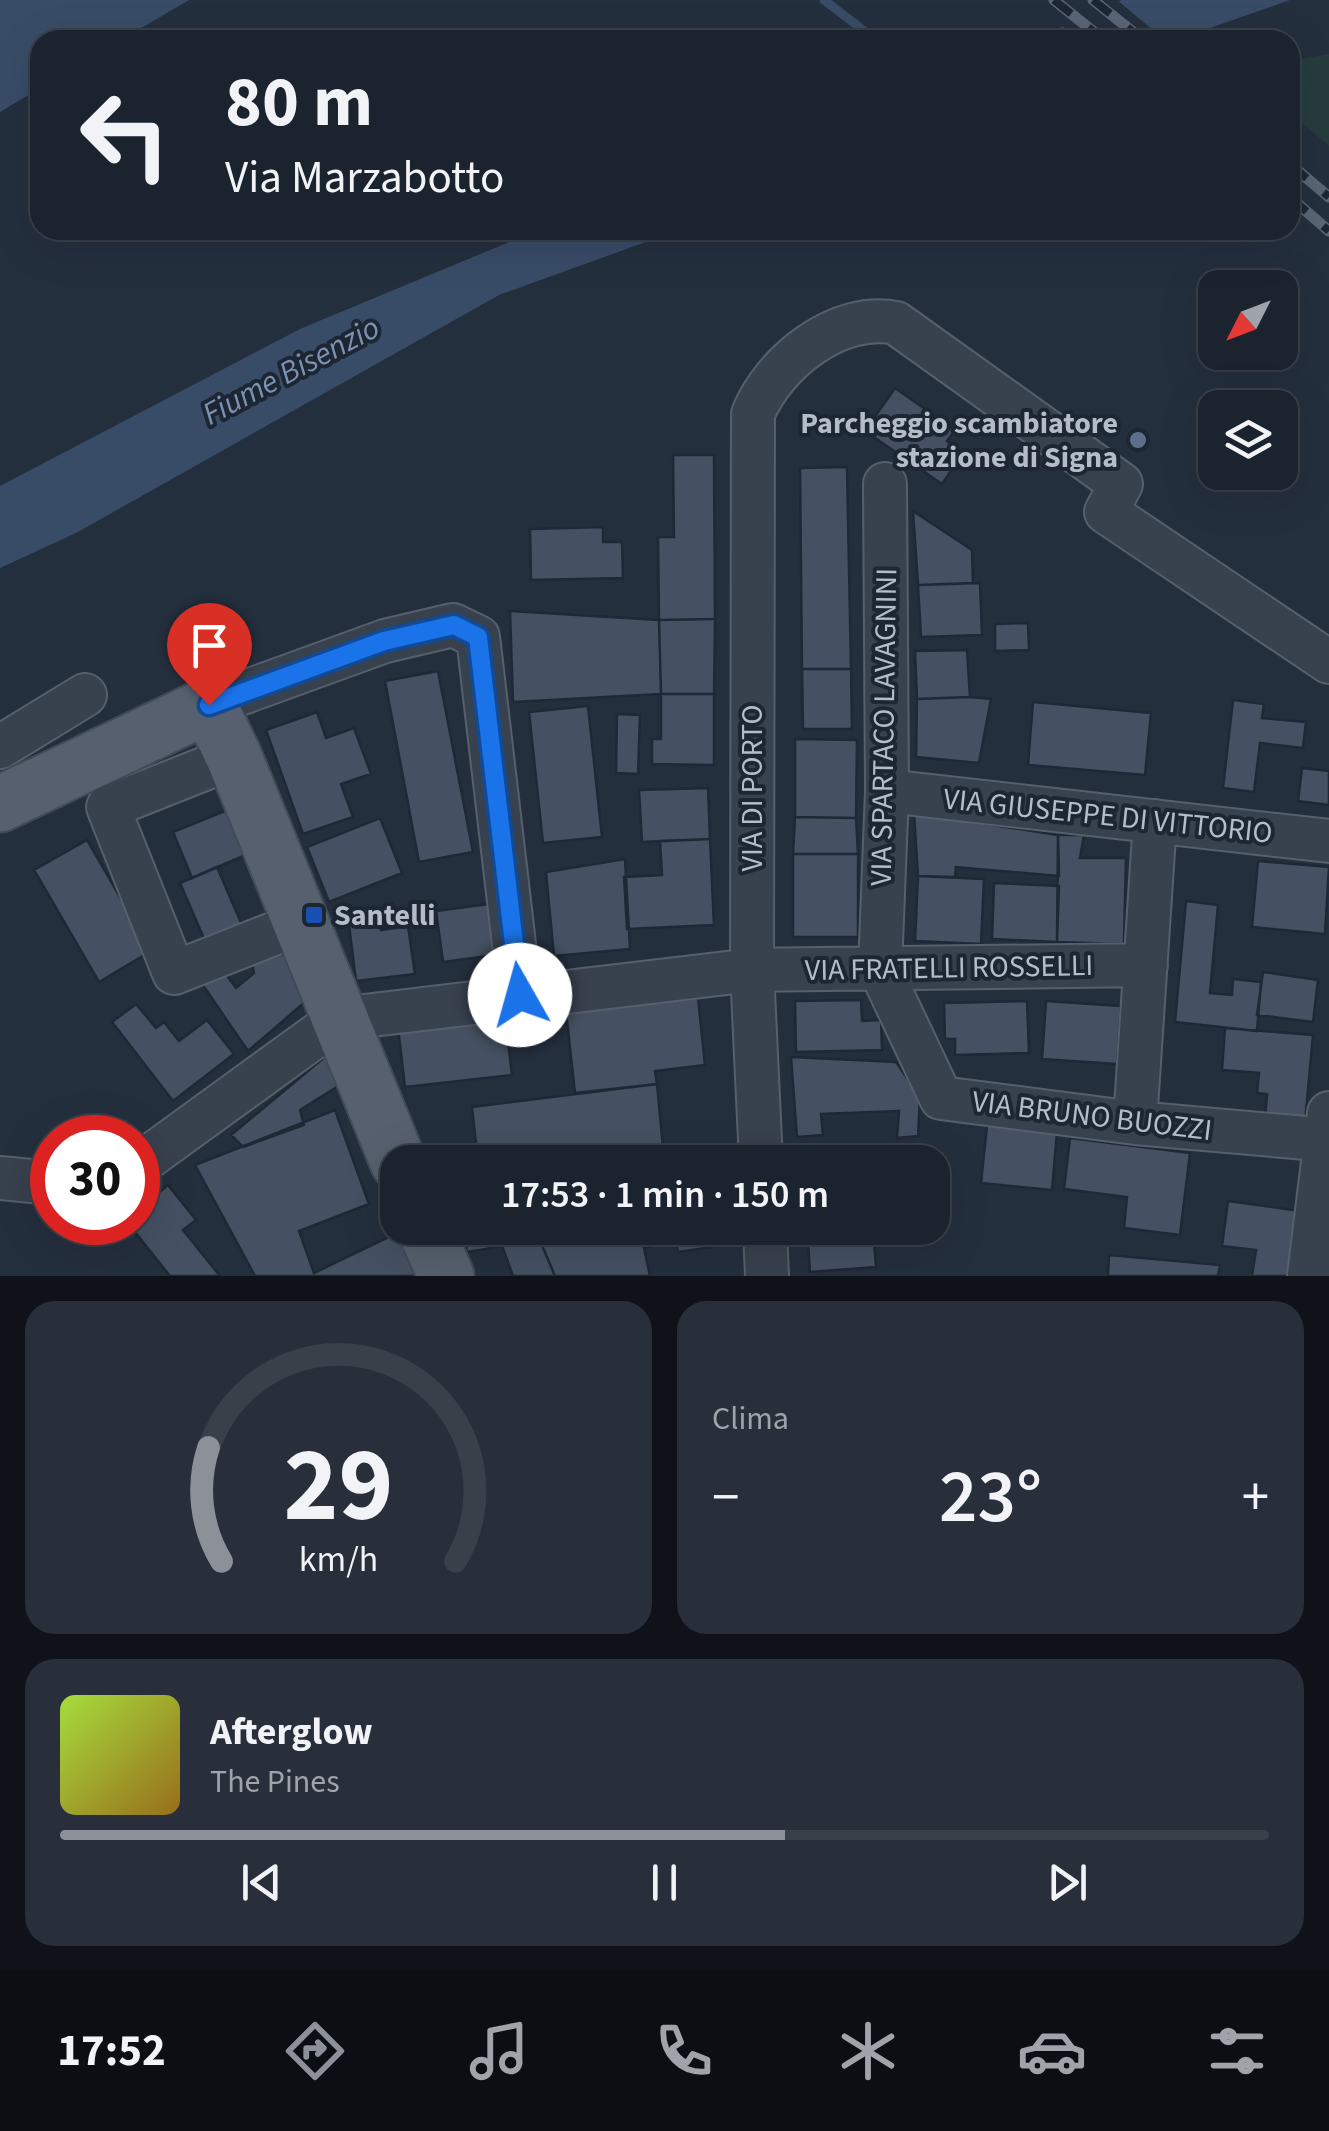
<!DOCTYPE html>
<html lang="it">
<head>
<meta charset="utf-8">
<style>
  :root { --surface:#1b232e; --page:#282f3a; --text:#f1f3f6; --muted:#a0a4aa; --line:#39404a; --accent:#8c9099 }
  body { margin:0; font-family:"Source Sans 3",sans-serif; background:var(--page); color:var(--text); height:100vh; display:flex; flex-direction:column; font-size:38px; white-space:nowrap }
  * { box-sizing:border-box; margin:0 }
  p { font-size:32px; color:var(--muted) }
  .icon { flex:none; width:55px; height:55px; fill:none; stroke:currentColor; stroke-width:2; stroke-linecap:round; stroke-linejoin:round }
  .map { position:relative; height:1276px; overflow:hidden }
  .panel { display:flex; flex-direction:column; gap:25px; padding:25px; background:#0f1319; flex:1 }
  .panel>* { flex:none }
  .banner { position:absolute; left:30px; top:30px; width:1270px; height:210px; border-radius:30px; box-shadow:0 10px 40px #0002,0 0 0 2px var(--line); background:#1b232e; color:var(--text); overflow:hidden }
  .needle { width:65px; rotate:228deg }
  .controls { position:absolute; left:1198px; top:270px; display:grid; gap:20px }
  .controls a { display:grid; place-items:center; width:100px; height:100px; border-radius:20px; background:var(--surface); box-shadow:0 10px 40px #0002,0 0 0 2px var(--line); font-size:50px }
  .speed { position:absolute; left:30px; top:1115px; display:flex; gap:20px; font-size:50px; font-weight:700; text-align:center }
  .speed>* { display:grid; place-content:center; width:130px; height:130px; border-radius:50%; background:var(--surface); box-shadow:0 10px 40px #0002,0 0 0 2px var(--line); line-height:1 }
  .speed .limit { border:15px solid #d22; background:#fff; color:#111 }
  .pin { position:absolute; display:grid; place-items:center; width:85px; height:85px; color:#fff; margin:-102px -42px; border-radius:50% 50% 50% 0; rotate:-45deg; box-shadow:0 0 10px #0007 }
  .pin .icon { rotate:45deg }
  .me { position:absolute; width:110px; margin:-55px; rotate:353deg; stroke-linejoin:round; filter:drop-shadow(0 0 8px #0008) }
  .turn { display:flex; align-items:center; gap:35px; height:210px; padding:0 30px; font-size:45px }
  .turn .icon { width:130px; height:130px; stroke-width:2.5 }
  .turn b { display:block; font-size:70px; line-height:85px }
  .big { font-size:75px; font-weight:600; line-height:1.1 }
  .panel .card { flex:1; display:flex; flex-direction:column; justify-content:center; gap:15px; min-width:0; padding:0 35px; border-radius:30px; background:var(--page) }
  .panel .dial { align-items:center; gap:0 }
  .dial svg { height:260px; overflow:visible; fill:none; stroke:var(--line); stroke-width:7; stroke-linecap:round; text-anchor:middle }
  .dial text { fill:var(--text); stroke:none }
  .song { display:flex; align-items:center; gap:30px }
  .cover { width:120px; height:120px; border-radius:15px; background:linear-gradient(135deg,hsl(80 70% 55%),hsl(40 70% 35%)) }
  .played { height:10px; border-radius:5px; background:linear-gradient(90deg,var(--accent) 60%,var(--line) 60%) }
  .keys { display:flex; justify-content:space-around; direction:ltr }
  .heat { display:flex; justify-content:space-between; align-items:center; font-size:55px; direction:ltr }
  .panel .tiles { flex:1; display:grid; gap:25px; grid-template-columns:1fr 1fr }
  .card:last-child { grid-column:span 2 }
  .trip { position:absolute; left:380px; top:1145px; width:570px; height:100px; border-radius:30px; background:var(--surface); box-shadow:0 10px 40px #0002,0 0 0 2px var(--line); font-weight:600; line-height:100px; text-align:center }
  .dock { display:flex; height:160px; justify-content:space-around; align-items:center; background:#0b0e12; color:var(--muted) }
  .dock .icon { width:70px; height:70px }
  .dock .current { color:var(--accent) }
  .dock b { font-size:45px; color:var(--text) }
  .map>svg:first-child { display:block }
  .green { fill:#263c3f }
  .water { fill:#394c67 }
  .pier { fill:#242f3e }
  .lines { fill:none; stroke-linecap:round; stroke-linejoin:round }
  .stream { stroke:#394c67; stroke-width:9 }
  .building { fill:#455162; stroke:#1f2835; stroke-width:2.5 }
  .minor-casing { stroke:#565f6c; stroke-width:46 }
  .major-casing { stroke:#414a57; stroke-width:59 }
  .minor { stroke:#38414e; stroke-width:42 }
  .major { stroke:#56606e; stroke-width:55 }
  .rail-casing { stroke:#5a6575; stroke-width:11 }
  .rail { stroke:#1d2633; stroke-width:8; stroke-dasharray:22; stroke-linecap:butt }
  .route-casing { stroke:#114b97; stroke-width:25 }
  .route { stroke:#1a73e8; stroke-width:18 }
  .service-dot { fill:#5c6f8a; stroke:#1d2633; stroke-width:4 }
  .transit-dot { fill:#1a4fb4; stroke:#1d2633; stroke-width:4 }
  .labels { text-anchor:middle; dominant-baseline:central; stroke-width:8; stroke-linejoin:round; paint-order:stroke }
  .poi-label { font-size:30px; font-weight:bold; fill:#b4bcc9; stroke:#1d2633; text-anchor:end }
  .street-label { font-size:30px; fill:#b4bcc9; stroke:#1d2633 }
  .water-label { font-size:32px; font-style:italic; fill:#7c92b1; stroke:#1d2633 }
</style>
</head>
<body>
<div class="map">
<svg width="1329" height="1276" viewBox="0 0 1329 1276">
  <rect width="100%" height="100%" fill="#242f3e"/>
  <path class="green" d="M1329,54V146L1290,113V61Z"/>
  <path class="water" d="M0,0H189L121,40H40V88L0,112Z
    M1122,0H1290L1176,40H1032Z
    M538,230H679L499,295L76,533L0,568V486L300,329Z"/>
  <path class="pier" d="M1110,0H1117L1165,40H1079L1060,24Z"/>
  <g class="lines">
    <path class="stream" d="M824,0L876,40"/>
  </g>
  <path class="building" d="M895,388L955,430L947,441L963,453L942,484L865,431Z
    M673,455H714L715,619L659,620L658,537H674Z
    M847,467L851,669H802L800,468Z
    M913,511L972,550L973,583L918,585Z
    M603,527V542H622L623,578L531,580L530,529Z
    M980,583L982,635L921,637L918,585Z
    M510,611L659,620L661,694L513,702Z
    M715,619L714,694H661L659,620Z
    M1028,623L1029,650L995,651V624Z
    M967,650L970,697L917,699L915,651Z
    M802,669H851L852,729H803Z
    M438,671L473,852L419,862L385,681Z
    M661,694H714V765L652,764V739H661Z
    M970,697L991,699L979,763L916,757L917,699Z
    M1233,700L1264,704L1262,718L1306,722L1303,748L1260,743L1254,792L1223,788Z
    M1033,702L1151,713L1145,775L1028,765Z
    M588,706L602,837L543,843L529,712Z
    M317,712L326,738L354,728L371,774L341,784L353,817L303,834L266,730Z
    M617,714L640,715L638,774L616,773Z
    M795,739L857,740L856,818L795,817Z
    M1302,768L1329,771V805L1298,801Z
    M708,788L710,839L642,842L639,790Z
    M237,806L255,851L192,878L173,832Z
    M914,813L1058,835L1059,876L956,867L955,877L918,876Z
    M795,817L856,818L858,854H793Z
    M380,818L402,873L329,902L307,847Z
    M1058,835H1084L1080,858H1126L1124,944L1057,942Z
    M710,839L714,925L627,929L624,877L662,875L660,841Z
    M87,840L151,951L99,982L34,870Z
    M793,854H858V937H793Z
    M625,859L630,949L554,956L546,872Z
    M1258,861L1329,867L1325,934L1252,927Z
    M217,867L245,932L208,948L180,883Z
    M918,876L984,879L981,944L915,941Z
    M994,883L1059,886L1057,942L992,939Z
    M1186,901L1218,905L1210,993L1232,995L1233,979L1261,982L1257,1031L1175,1022Z
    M489,904L496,955L443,962L436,911Z
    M379,914L381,930L408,926L415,974L356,981L348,917Z
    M287,953L305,1002L248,1051L198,978L225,973L236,988L254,973L252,963Z
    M1263,972L1318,980L1313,1022L1257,1015Z
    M698,998L705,1065L655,1071L657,1084L575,1093L566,1012Z
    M861,1000L862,1021L881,1020L882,1050L796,1052L795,1001Z
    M1027,1001L1029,1053L955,1055V1039H945L944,1003Z
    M1046,1001L1121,1006L1117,1064L1042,1059Z
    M136,1004L156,1028L164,1022L179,1041L207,1020L234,1054L173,1101L112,1022Z
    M505,1017L512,1075L405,1087L398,1028Z
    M1225,1028L1313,1035L1305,1122L1265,1119L1267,1094L1257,1093L1259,1073L1222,1070Z
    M326,1056L343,1083L300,1110L304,1125L243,1147L231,1135Z
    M791,1057L896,1062L920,1097L918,1136L897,1138L899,1111L821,1114L823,1135L797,1137Z
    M657,1084L663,1148L593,1162H478L472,1107Z
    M335,1110L369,1204L299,1231L314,1273L401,1231L422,1276H255L195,1165Z
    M987,1125L1057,1132L1052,1190L981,1183Z
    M1070,1138L1190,1153L1180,1235L1124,1228L1127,1197L1064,1189Z
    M867,1151L868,1162H802L801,1156Z
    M168,1185L196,1220L183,1230L220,1276H170L127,1222H138V1210Z
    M1228,1201L1300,1211L1292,1276H1252L1256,1250L1222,1246Z
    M463,1228H520L522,1243L467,1252Z
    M599,1228H712V1247L678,1252L676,1240L644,1248L650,1276H555L538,1236Z
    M807,1228H873L876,1267L810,1272Z
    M538,1236L555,1276H513L502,1246Z
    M1109,1255L1220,1265L1218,1276H1108Z"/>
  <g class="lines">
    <defs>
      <path id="minor" d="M885,484L887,791L880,969L941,1098L1135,1123L1329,1140
        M209,705L385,641L453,625L478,637L520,995
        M0,747L85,695
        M234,757L108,807L174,973L301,923
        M887,791L1329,841
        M1135,1123L1155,821
        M761,1162L752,970L753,414C774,362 839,311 896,323L1121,484L1106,512L1329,662
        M138,1165L339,1019L752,970L1146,965
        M0,1178L52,1183
        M765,1228L767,1276
        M1309,1276L1329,1113"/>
      <path id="major" d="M0,804L209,705L234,757L398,1162
        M425,1228L446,1276"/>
    </defs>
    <use href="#minor" class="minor-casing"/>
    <use href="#major" class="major-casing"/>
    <use href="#minor" class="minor"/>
    <use href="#major" class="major"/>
    <defs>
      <path id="rail" d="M1054,0L1104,40
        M1093,0L1143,40
        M1290,164L1329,197
        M1290,197L1329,231"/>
    </defs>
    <use href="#rail" class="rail-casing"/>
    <use href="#rail" class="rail"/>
  </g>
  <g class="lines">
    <defs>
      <path id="route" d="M209,705L384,641L454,625L478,637L520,995"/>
    </defs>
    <use href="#route" class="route-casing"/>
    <use href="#route" class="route"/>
  </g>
  <circle class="service-dot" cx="1138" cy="440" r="10"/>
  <rect class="transit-dot" x="304" y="905" width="20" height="20" rx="5"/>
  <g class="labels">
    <g class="poi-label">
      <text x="1118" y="423">Parcheggio scambiatore<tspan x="1118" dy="34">stazione di Signa</tspan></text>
      <text x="334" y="915" text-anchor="start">Santelli</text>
    </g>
    <g class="street-label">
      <text transform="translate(884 727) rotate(-89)">VIA SPARTACO LAVAGNINI</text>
      <text transform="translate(752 788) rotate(-90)">VIA DI PORTO</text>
      <text transform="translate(1108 816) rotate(6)">VIA GIUSEPPE DI VITTORIO</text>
      <text transform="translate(949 968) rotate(-1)">VIA FRATELLI ROSSELLI</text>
      <text transform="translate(1092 1116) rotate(7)">VIA BRUNO BUOZZI</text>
    </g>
    <g class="water-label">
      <text transform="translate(291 371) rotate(-28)">Fiume Bisenzio</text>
    </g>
  </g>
</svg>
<div class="controls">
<a><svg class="needle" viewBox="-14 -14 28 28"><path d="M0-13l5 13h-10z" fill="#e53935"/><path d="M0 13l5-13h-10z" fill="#a0a4aa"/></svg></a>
<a><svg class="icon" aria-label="layers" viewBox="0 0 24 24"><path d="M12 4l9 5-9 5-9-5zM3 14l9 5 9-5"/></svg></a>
</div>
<div class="speed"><div class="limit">30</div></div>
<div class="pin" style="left:209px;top:705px;background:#d93025"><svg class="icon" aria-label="arrive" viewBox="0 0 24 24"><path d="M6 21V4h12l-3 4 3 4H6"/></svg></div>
<svg class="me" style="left:520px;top:995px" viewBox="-20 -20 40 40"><circle r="19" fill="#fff"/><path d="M0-13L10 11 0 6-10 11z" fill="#1a73e8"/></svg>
<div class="trip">17:53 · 1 min · 150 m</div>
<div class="banner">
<div class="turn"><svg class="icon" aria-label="left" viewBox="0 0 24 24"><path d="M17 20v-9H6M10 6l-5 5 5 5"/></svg><div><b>80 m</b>Via Marzabotto</div></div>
</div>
</div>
<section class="panel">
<div class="tiles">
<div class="card dial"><svg viewBox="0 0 100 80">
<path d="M14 69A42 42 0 1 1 86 69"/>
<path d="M14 69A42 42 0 0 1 10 34" stroke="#8c9099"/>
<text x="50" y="56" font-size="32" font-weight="700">29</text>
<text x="50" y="72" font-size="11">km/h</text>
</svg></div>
<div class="card"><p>Clima</p>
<div class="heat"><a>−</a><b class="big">23°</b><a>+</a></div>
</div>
<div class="card">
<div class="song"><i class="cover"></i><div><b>Afterglow</b><p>The Pines</p></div></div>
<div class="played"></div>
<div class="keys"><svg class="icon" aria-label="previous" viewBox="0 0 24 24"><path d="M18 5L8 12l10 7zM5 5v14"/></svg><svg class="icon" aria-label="pause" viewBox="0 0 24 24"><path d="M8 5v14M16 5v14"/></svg><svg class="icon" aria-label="next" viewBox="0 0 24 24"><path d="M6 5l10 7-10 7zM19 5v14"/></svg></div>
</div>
</div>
</section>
<nav class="dock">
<b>17:52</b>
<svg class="icon current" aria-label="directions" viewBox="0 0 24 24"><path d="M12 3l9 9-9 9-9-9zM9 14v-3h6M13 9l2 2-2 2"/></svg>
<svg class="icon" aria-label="music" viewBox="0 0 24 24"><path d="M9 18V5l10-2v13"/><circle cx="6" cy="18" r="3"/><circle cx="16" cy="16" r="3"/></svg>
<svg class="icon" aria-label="phone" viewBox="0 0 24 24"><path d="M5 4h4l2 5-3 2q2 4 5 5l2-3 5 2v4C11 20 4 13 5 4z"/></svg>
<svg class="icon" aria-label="climate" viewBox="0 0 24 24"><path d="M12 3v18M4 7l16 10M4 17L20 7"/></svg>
<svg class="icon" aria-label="car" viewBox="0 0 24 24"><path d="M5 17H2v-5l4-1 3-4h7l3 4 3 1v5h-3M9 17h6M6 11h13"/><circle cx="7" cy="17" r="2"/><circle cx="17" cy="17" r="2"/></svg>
<svg class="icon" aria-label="filters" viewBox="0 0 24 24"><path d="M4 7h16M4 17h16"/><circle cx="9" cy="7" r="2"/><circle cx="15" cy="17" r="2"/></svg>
</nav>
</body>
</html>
